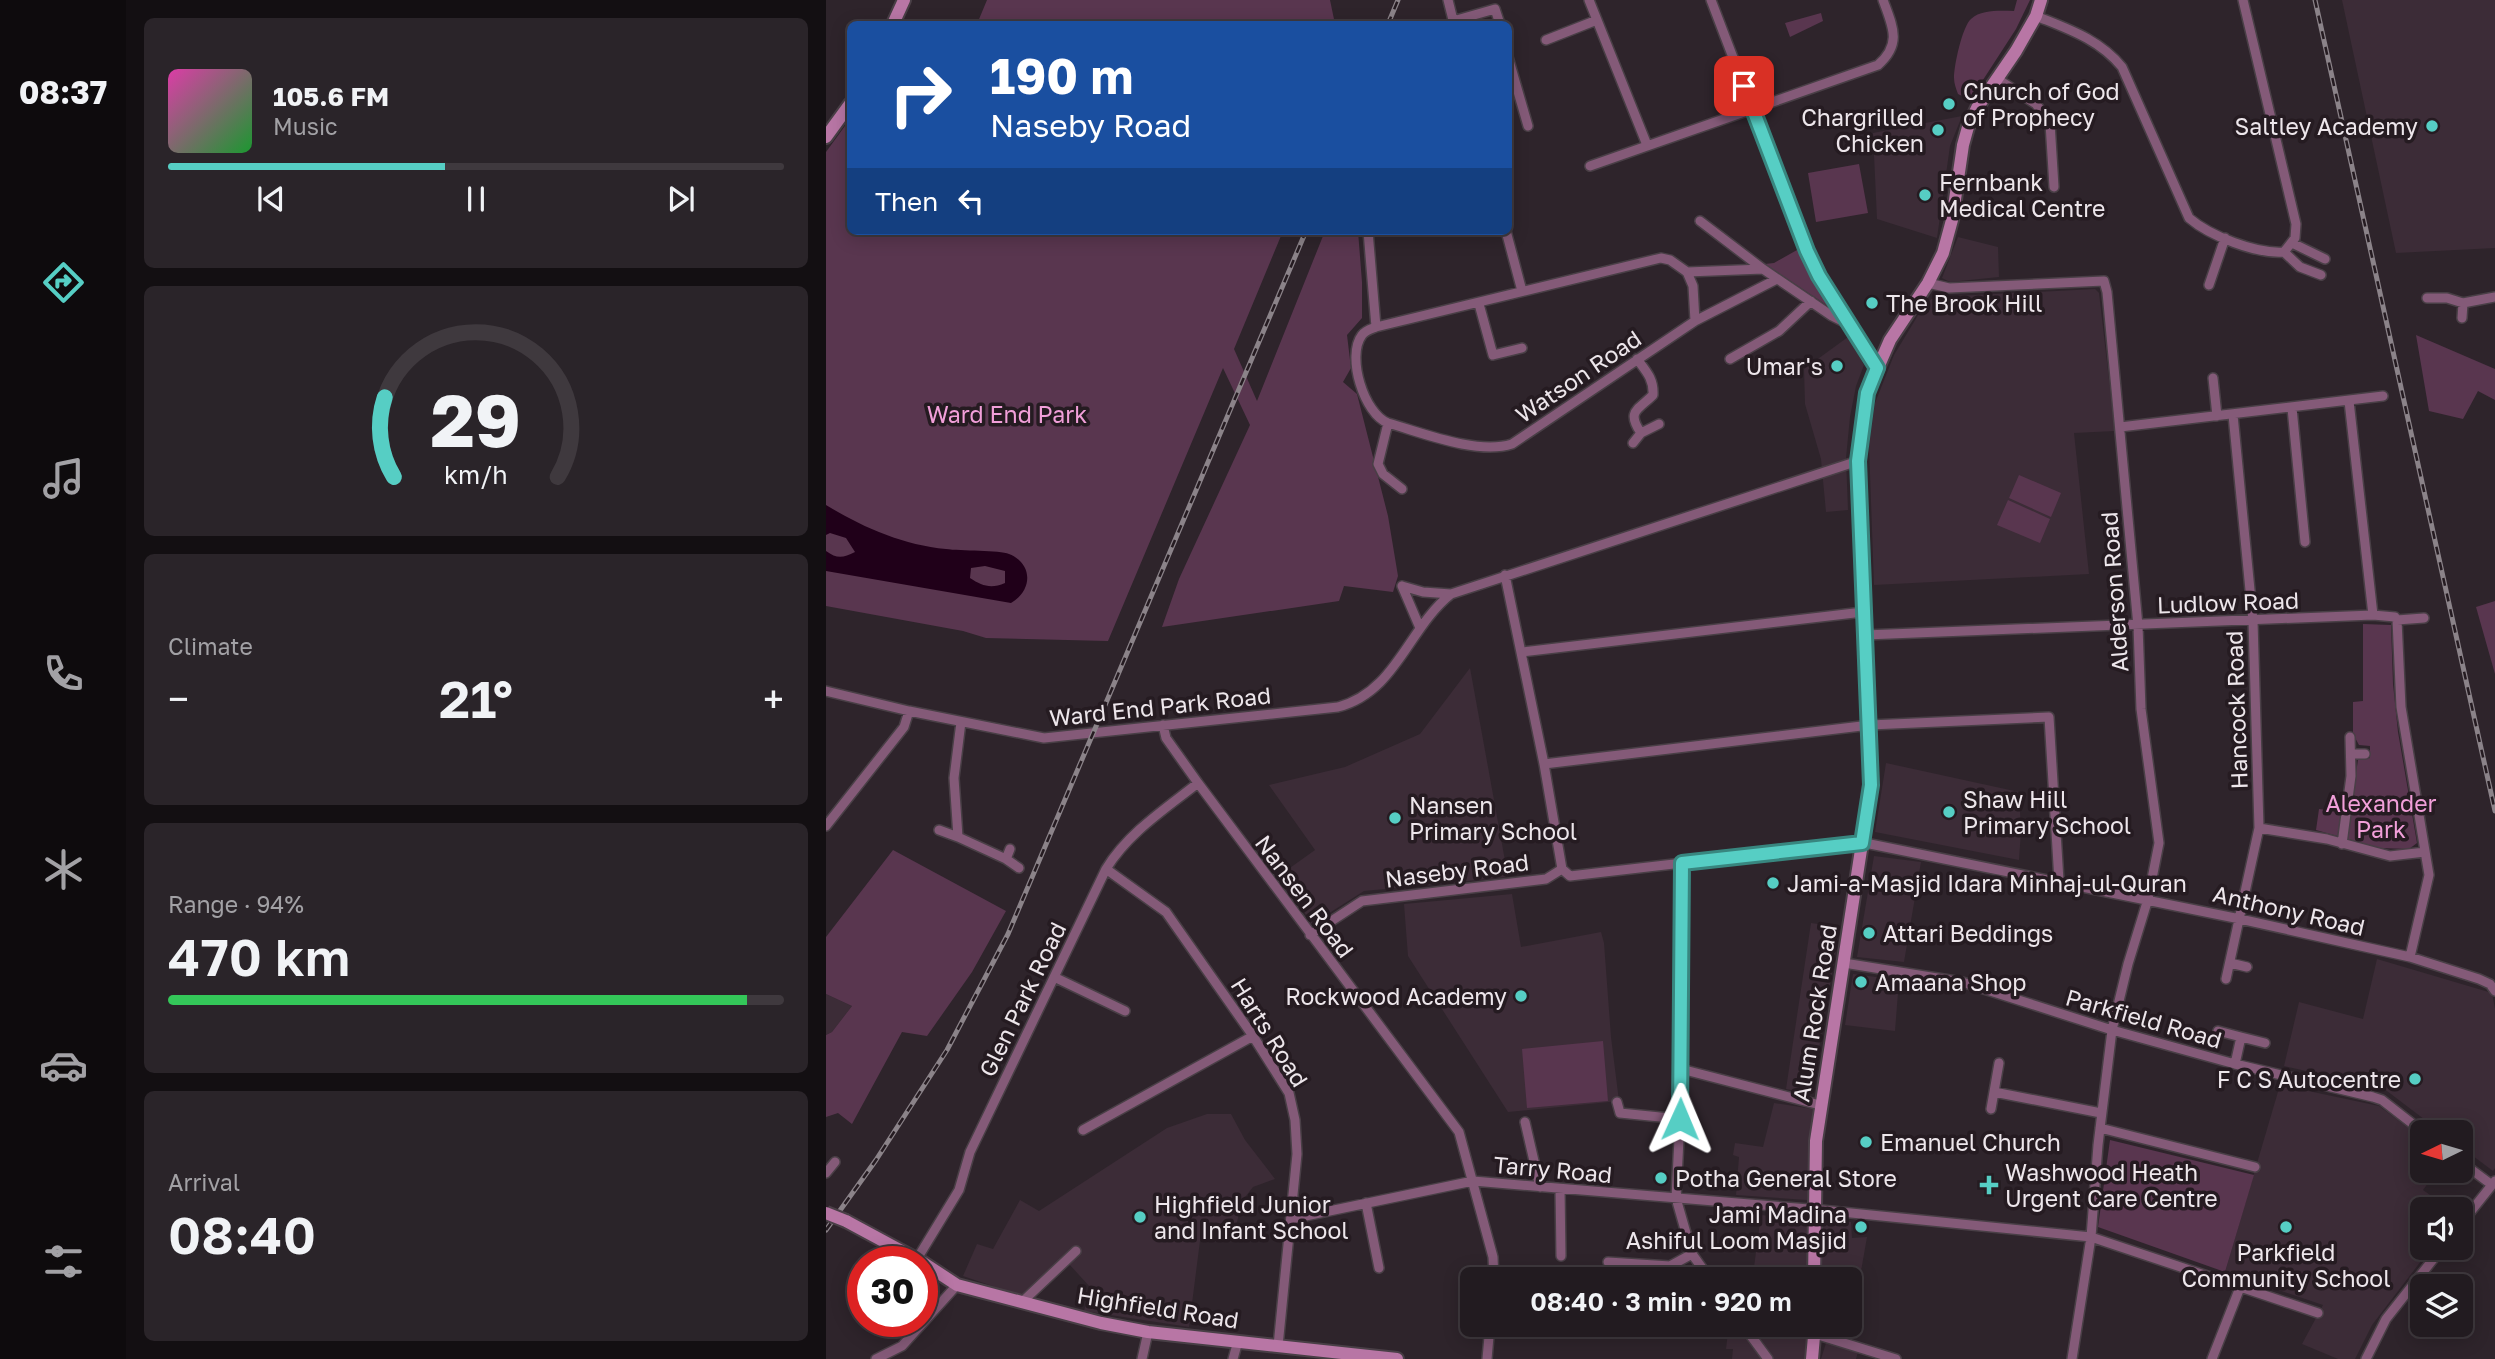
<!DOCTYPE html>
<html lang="en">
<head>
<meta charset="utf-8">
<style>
  :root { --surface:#221b20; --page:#2a2429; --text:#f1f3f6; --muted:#a2a1a5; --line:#3f393e; --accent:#56cec4 }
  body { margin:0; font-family:"Golos Text",sans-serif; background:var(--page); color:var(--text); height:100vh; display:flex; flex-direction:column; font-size:26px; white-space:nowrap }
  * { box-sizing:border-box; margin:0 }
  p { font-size:23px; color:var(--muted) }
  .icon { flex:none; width:38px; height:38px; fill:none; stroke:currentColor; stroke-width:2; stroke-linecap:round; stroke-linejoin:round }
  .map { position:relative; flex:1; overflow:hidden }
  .panel { display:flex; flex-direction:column; gap:18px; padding:18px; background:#130f12; width:700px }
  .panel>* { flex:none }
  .guide { position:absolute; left:21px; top:21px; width:665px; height:214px; border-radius:10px; box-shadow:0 4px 18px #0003,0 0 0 2px var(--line); background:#1a4fa0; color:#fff; overflow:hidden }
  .needle { width:46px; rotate:265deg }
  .controls { position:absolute; left:1584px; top:1120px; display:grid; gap:14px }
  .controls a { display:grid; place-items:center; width:63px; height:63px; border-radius:10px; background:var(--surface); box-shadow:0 4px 18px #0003,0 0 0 2px var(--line); font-size:35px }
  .speed { position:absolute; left:21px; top:1246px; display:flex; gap:14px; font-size:35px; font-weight:700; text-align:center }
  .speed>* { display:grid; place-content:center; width:91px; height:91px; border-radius:50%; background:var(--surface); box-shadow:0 4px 18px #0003,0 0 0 2px var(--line); line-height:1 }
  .speed .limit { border:10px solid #d22; background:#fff; color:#111 }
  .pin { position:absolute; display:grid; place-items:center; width:60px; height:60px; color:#fff; margin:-30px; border-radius:14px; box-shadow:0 4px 10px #0006 }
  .me { position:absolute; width:77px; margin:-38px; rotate:1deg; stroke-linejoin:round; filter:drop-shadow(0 0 5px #0008) }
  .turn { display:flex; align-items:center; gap:24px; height:147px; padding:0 28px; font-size:32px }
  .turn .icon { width:91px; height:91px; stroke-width:2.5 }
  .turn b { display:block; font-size:49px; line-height:60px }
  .then { display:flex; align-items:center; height:66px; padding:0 28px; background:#0003; gap:14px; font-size:26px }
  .big { font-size:52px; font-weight:600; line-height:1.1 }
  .panel .card { flex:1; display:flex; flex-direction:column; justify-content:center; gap:10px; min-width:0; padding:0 24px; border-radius:10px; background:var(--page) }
  .panel .dial { align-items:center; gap:0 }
  .dial svg { height:182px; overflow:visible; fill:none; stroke:var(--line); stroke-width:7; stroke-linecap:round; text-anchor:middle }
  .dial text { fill:var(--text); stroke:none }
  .song { display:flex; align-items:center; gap:21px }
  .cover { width:84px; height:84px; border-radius:10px; background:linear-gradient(135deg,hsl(320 70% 55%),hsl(130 70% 35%)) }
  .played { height:7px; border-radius:4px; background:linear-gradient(90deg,var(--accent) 45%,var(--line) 45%) }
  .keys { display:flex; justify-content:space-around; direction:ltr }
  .heat { display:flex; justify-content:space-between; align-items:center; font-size:38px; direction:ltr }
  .charge { height:10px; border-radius:5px; background:linear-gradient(90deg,#34c759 94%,var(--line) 0) }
  .trip { position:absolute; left:634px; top:1267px; width:402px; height:70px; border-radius:10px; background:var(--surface); box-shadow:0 4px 18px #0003,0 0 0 2px var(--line); font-weight:600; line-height:70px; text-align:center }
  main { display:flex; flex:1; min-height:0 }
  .tabs { display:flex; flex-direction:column; width:126px; justify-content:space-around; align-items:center; background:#0e0b0d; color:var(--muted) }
  .tabs .icon { width:49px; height:49px }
  .tabs .active { color:var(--accent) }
  .tabs b { font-size:32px; color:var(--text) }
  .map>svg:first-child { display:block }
  .built { fill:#3c2c37 }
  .green { fill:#59364f }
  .water { fill:#200019; fill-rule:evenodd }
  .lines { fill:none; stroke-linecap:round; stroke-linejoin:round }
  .street-casing { stroke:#493f46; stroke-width:12 }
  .secondary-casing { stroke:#493f46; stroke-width:16 }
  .street { stroke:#845a78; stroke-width:9 }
  .secondary { stroke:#b876a5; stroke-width:12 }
  .rail-casing { stroke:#8b8389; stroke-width:5 }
  .rail { stroke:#251b21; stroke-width:2.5; stroke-dasharray:8; stroke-linecap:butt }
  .secondary-bridge-casing { stroke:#493f46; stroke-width:16; stroke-linecap:butt }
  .secondary-bridge { stroke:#b876a5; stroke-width:12 }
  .route-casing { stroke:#38867f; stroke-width:18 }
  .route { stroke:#56cec4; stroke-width:12 }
  .poi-dot { fill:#56cec4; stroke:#251b21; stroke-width:2.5 }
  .labels { text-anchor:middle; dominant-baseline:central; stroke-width:7; stroke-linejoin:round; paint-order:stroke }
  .poi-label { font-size:23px; fill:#ede6eb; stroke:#251b21; text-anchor:start }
  .street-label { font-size:23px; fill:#ede6eb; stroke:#251b21 }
  .park-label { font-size:23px; fill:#f19fd9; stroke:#251b21 }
</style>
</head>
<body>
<main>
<nav class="tabs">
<b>08:37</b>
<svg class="icon active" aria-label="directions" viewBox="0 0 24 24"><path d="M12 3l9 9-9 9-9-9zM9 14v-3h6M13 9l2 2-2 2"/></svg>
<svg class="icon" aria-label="music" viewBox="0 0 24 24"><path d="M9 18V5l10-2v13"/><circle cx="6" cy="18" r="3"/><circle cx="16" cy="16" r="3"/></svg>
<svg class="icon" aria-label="phone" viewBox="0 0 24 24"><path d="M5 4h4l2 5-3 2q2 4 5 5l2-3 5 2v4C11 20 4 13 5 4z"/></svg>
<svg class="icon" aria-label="climate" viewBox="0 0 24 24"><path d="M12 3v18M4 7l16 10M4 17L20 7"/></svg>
<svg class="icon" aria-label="car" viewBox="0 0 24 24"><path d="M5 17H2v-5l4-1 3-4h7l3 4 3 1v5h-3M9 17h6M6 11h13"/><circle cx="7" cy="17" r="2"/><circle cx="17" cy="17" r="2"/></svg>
<svg class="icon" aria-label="filters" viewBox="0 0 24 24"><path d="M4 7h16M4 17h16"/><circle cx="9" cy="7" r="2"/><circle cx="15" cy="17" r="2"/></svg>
</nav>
<section class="panel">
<div class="card">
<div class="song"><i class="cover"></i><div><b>105.6 FM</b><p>Music</p></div></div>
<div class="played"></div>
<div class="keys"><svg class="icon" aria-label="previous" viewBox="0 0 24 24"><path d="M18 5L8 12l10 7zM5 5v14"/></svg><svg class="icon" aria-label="pause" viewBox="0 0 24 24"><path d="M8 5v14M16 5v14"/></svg><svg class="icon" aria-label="next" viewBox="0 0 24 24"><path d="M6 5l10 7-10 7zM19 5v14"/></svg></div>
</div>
<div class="card dial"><svg viewBox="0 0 100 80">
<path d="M14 69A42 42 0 1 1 86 69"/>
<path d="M14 69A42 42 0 0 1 10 34" stroke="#56cec4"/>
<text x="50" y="56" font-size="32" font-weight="700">29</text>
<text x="50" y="72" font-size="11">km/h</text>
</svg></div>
<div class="card"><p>Climate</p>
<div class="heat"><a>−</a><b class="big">21°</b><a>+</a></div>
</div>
<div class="card"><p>Range · 94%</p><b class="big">470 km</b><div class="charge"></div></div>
<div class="card"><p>Arrival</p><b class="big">08:40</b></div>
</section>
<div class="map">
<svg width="1669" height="1359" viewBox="0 0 1669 1359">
  <rect width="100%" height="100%" fill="#2e242b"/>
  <path class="built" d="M1516,0H1669V248L1570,253Z
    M1136,116L1124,146L1111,238L1051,219L1047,133Z
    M1132,237L1172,247L1173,277L1124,282L1116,278Z
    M1269,289L1273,293L1289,431L1248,433L1263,574L1048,585L1043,446L1049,403L1068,355L1100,302L1110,297Z
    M1022,337L1038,365L1030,386L1024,417L1020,458L1022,510L1000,512L995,459L979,404L978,369Z
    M644,668L682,877L538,891L486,924L454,875L489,850L443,785L519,767L594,734Z
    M1060,763L1193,792L1195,831L1193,860L1049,832Z
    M1048,856L1095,862L1078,962L1031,957Z
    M686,894L695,947L775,932L778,943L785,1037L793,1101L682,1112L582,956L578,904Z
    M985,923L1014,927L985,1094L960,1089Z
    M1551,959L1666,993L1669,1009V1168L1667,1171L1635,1147L1634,1132H1615L1557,1088L1458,1066L1473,1002L1537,1019Z
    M1027,974L1073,980L1069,1031L1019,1025Z
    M0,994L26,1006L6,1032L0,1035Z
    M1454,1085L1553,1106L1596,1138V1164L1590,1172L1602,1183L1597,1190L1624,1209H1596V1248H1605L1546,1325L1529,1359H1512L1476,1344L1497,1305L1399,1272Z
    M948,1103L987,1109L981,1200L910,1195L913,1157L907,1155L909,1143L937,1147Z
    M381,1114H405L419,1140L449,1179L427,1187L416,1201L408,1235L375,1233L363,1327L258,1311L264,1287L243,1264L250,1253L248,1249L196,1296L137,1276L151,1244L167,1249L194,1200L213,1211L341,1128Z
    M935,1215L981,1219V1279H933L928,1267Z
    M994,1220L1025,1222L1026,1238L1041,1237L1031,1294L1037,1296L1026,1332L1000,1325H1024V1279H994Z
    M928,1325H982L978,1359H906L907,1349H900L902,1332L910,1333Z
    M1000,1343L1032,1352L1030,1359H995Z"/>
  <path class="green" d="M161,0H504L509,24H151Z
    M1191,0H1204L1190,29L1144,100L1132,94C1130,89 1128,83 1128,78C1128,66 1136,27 1145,19C1156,9 1175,11 1188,11Z
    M995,13L997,21L964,37L959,23Z
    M24,119V231H457L408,349L431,401L499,231H532L536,282V318L521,335L525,368L517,382L531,394L562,516L572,576L567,592L518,586L513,601L336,627L353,579L424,425L397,368L282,641L160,638L137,631L0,606V152Z
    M1033,164L1042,213L990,222L982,173Z
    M971,250L1005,308L939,264L948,263Z
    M1590,335L1669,369V400L1652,391L1637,419L1603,411Z
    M1193,475L1235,493L1225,517L1183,498Z
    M1182,500L1224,519L1214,543L1171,525Z
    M1669,601V674L1650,607Z
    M1537,624L1565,625L1567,684L1572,732L1591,843L1583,849L1554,848L1490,830L1493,809L1524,813L1532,760L1544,758V746L1533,745L1527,734V702L1537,701Z
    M67,850L180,911L146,972L101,1036L76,1032L26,1124L12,1113L0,1117V1035L6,1032L26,1006L0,994V937Z
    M777,1041L782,1101L701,1108L696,1049Z
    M1284,1140L1428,1175L1399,1272L1272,1227Z"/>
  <path class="water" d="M0,505C36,527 77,545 120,549C134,551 174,550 183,554C208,564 206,591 185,603L0,571V551C11,559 17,558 29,552L20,538L4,533L0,535ZM159,566L179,571V583C165,589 156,586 144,578L145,568Z"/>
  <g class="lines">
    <defs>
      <path id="street" d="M622,0L628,24
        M763,0L821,145
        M885,0L981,251L993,276L1051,368
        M1417,0L1470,224L1469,238L1458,252
        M1210,16C1242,29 1273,39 1296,67L1363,218C1384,236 1430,254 1458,252
        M627,21L669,9L674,24
        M720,40L771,20
        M682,57L702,126
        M1170,78L1210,104L1224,123L1228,187
        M764,166L1052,65C1076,44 1067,27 1057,0
        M874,221L937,269L1006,316L1020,323
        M542,231L550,327C545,329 540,330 536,335C520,356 538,414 562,423C597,433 651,455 686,444L869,321L951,279
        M680,231L696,291
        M1466,243L1499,259
        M1458,252L1474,267L1495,275
        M861,272L867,286L869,321
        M1102,283L1123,288L1278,281L1281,292L1312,626L1315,709L1333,843L1322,899L1302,964L1286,1030L1272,1145L1265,1237L1246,1359
        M1383,285L1399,238
        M1601,298H1621L1637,303L1669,297
        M653,304L667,355L696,348
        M1636,318L1637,303
        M550,327L835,258L844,260L861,272L937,269
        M811,359C820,371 828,379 827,395C812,410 800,411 815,433
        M904,359L953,331L985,301
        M1387,378L1391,416
        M1523,401L1547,615
        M1466,408L1479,542
        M562,423L552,464L557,474L576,489
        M1294,427L1557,396
        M807,443L815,433L833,424
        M679,575L718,764L736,869
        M576,586L597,592L625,594
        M576,586L594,628
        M1571,620L1575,707L1603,875L1584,957
        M1039,635L1547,615L1569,617L1571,620L1598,618
        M696,652L1037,612
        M0,691L83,711L218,738L512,707C570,692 582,628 625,594L1032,461
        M135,722L128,778L132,837L180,859
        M337,725L340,738L372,783L633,1132L667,1257L668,1279
        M1525,754H1539
        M718,764L1044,725L1223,717L1233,881
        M0,826L78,727L83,711
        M1433,828L1501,839L1564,856L1599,852
        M113,830L132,837
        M1516,844L1525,776L1524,737
        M184,849L180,859L193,868
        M856,863L854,1119L850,1198L866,1254L884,1279
        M280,869L340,912L427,1036L463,1093L469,1120L471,1154L452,1346
        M736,869L744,876L1029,843L1044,844L1414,919L1584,957L1653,979L1664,984L1669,991
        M484,935L536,901L720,879L736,869
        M1018,963L1136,982L1286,1030L1409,1064L1547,1097L1556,1100L1597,1132
        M1404,963L1421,967
        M228,977L299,1011
        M1400,979L1433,828L1427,621L1407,415
        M1392,1031L1415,1037L1409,1064
        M1415,1037L1439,1043
        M855,1069L994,1105
        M1168,1092L1275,1113
        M791,1102L794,1113L854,1119
        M1165,1109L1173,1063
        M699,1122L714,1187
        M1274,1128L1429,1167
        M257,1130L427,1036
        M1634,1161L1666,1185
        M0,1173L9,1162
        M734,1189L735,1256
        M540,1203L553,1268
        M465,1219L647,1181L995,1210L1265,1237L1492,1313
        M1634,1225L1669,1181
        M91,1259L133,1190L144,1152L280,869C302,833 339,809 372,783
        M782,1262L844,1266L866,1254
        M195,1303L250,1251
        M917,1325L942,1359
        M989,1334L1070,1359
        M50,1359L76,1346L131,1285
        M316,1359L322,1332
        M407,1359L412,1341
        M661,1359L664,1325
        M1386,1359L1415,1285
        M1540,1359L1560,1319L1616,1248"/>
      <path id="secondary" d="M67,24L78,0
        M0,137L24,104
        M20,1221L96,1262
        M96,1262L131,1285L275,1323L322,1332L571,1359
        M988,1279L990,1141L1045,785L1032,461L1041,393L1064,340L1102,283L1117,253L1126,220L1137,145L1142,127L1151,108L1190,51L1210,16L1215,0
        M986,1359L989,1325"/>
    </defs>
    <use href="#street" class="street-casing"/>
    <use href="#secondary" class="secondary-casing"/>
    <use href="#street" class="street"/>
    <use href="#secondary" class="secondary"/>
    <defs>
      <path id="rail" d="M1489,0L1669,811
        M562,24L572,0
        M0,1230L50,1160L121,1050L182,934L480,231"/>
    </defs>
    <use href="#rail" class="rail-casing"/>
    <use href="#rail" class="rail"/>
    <defs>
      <path id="secondary-bridge" d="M0,1213L20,1221"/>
    </defs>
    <use href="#secondary-bridge" class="secondary-bridge-casing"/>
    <use href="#secondary-bridge" class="secondary-bridge"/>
  </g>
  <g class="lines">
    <defs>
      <path id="route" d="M854,1119L856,863L1036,843L1045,785L1032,461L1041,393L1051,368L993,276L981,251L918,86"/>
    </defs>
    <use href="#route" class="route-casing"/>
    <use href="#route" class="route"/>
  </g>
  <g class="poi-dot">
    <circle cx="1123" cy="104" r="7"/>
    <circle cx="1606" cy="126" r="7"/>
    <circle cx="1112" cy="130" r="7"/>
    <circle cx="1099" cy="195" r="7"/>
    <circle cx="1046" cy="303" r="7"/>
    <circle cx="1011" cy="366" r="7"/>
    <circle cx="1123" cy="812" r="7"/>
    <circle cx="569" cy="818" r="7"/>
    <circle cx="947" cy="883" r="7"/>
    <circle cx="1043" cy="933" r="7"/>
    <circle cx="1035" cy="982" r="7"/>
    <circle cx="695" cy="996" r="7"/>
    <circle cx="1589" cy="1079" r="7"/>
    <circle cx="1040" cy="1142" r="7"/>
    <circle cx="835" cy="1178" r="7"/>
    <path d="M1159.5 1174.5h7v7h7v7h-7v7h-7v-7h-7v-7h7z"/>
    <circle cx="314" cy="1217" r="7"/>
    <circle cx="1035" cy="1227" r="7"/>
    <circle cx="1460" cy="1227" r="7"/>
  </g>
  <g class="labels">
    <g class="poi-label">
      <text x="1137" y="91">Church of God<tspan x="1137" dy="26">of Prophecy</tspan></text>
      <text x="1098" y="117" text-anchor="end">Chargrilled<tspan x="1098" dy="26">Chicken</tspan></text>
      <text x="1592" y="126" text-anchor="end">Saltley Academy</text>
      <text x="1113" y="182">Fernbank<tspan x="1113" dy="26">Medical Centre</tspan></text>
      <text x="1060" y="303">The Brook Hill</text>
      <text x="997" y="366" text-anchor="end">Umar's</text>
      <text x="1137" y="799">Shaw Hill<tspan x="1137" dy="26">Primary School</tspan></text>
      <text x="583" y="805">Nansen<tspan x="583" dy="26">Primary School</tspan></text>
      <text x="961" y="883">Jami-a-Masjid Idara Minhaj-ul-Quran</text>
      <text x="1057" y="933">Attari Beddings</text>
      <text x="1049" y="982">Amaana Shop</text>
      <text x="681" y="996" text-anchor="end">Rockwood Academy</text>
      <text x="1575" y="1079" text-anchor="end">F C S Autocentre</text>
      <text x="1054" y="1142">Emanuel Church</text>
      <text x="1179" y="1172">Washwood Heath<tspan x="1179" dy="26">Urgent Care Centre</tspan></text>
      <text x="849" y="1178">Potha General Store</text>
      <text x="328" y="1204">Highfield Junior<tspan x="328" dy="26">and Infant School</tspan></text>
      <text x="1021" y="1214" text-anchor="end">Jami Madina<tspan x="1021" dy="26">Ashiful Loom Masjid</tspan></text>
      <text x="1460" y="1252" text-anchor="middle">Parkfield<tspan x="1460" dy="26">Community School</tspan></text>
    </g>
    <g class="street-label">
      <text transform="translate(752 376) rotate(-34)">Watson Road</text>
      <text transform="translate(1288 592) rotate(-94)">Alderson Road</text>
      <text transform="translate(1402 602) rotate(-2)">Ludlow Road</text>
      <text transform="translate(334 706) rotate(-6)">Ward End Park Road</text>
      <text transform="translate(1410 710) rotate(-92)">Hancock Road</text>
      <text transform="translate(631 870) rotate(-7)">Naseby Road</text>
      <text transform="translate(479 896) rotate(53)">Nansen Road</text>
      <text transform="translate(1463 910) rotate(13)">Anthony Road</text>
      <text transform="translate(196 999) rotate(-64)">Glen Park Road</text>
      <text transform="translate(988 1013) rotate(-81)">Alum Rock Road</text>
      <text transform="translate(1318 1018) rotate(16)">Parkfield Road</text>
      <text transform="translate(444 1032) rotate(58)">Harts Road</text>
      <text transform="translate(727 1169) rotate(5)">Tarry Road</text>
      <text transform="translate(332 1307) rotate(9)">Highfield Road</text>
    </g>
    <g class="park-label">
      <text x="181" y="414">Ward End Park</text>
      <text x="1555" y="803">Alexander<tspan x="1555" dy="26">Park</tspan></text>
    </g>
  </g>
</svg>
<div class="controls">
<a><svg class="needle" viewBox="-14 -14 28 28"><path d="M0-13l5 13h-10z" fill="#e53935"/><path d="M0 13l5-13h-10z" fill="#a2a1a5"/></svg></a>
<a><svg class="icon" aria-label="sound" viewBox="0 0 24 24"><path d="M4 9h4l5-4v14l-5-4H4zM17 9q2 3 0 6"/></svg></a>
<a><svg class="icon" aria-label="layers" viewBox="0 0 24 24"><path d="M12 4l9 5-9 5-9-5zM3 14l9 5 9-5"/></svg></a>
</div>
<div class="speed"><div class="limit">30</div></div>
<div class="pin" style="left:918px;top:86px;background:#d93025"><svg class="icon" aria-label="arrive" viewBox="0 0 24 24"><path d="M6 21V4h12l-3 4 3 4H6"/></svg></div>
<svg class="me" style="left:854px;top:1119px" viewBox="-20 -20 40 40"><path d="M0-17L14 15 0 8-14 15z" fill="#56cec4" stroke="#fff" stroke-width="4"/></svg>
<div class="trip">08:40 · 3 min · 920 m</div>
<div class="guide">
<div class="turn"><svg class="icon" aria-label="right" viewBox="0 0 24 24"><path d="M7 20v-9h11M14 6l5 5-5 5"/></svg><div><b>190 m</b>Naseby Road</div></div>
<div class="then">Then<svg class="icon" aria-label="left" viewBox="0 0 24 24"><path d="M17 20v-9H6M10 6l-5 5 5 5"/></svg></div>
</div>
</div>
</main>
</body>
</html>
